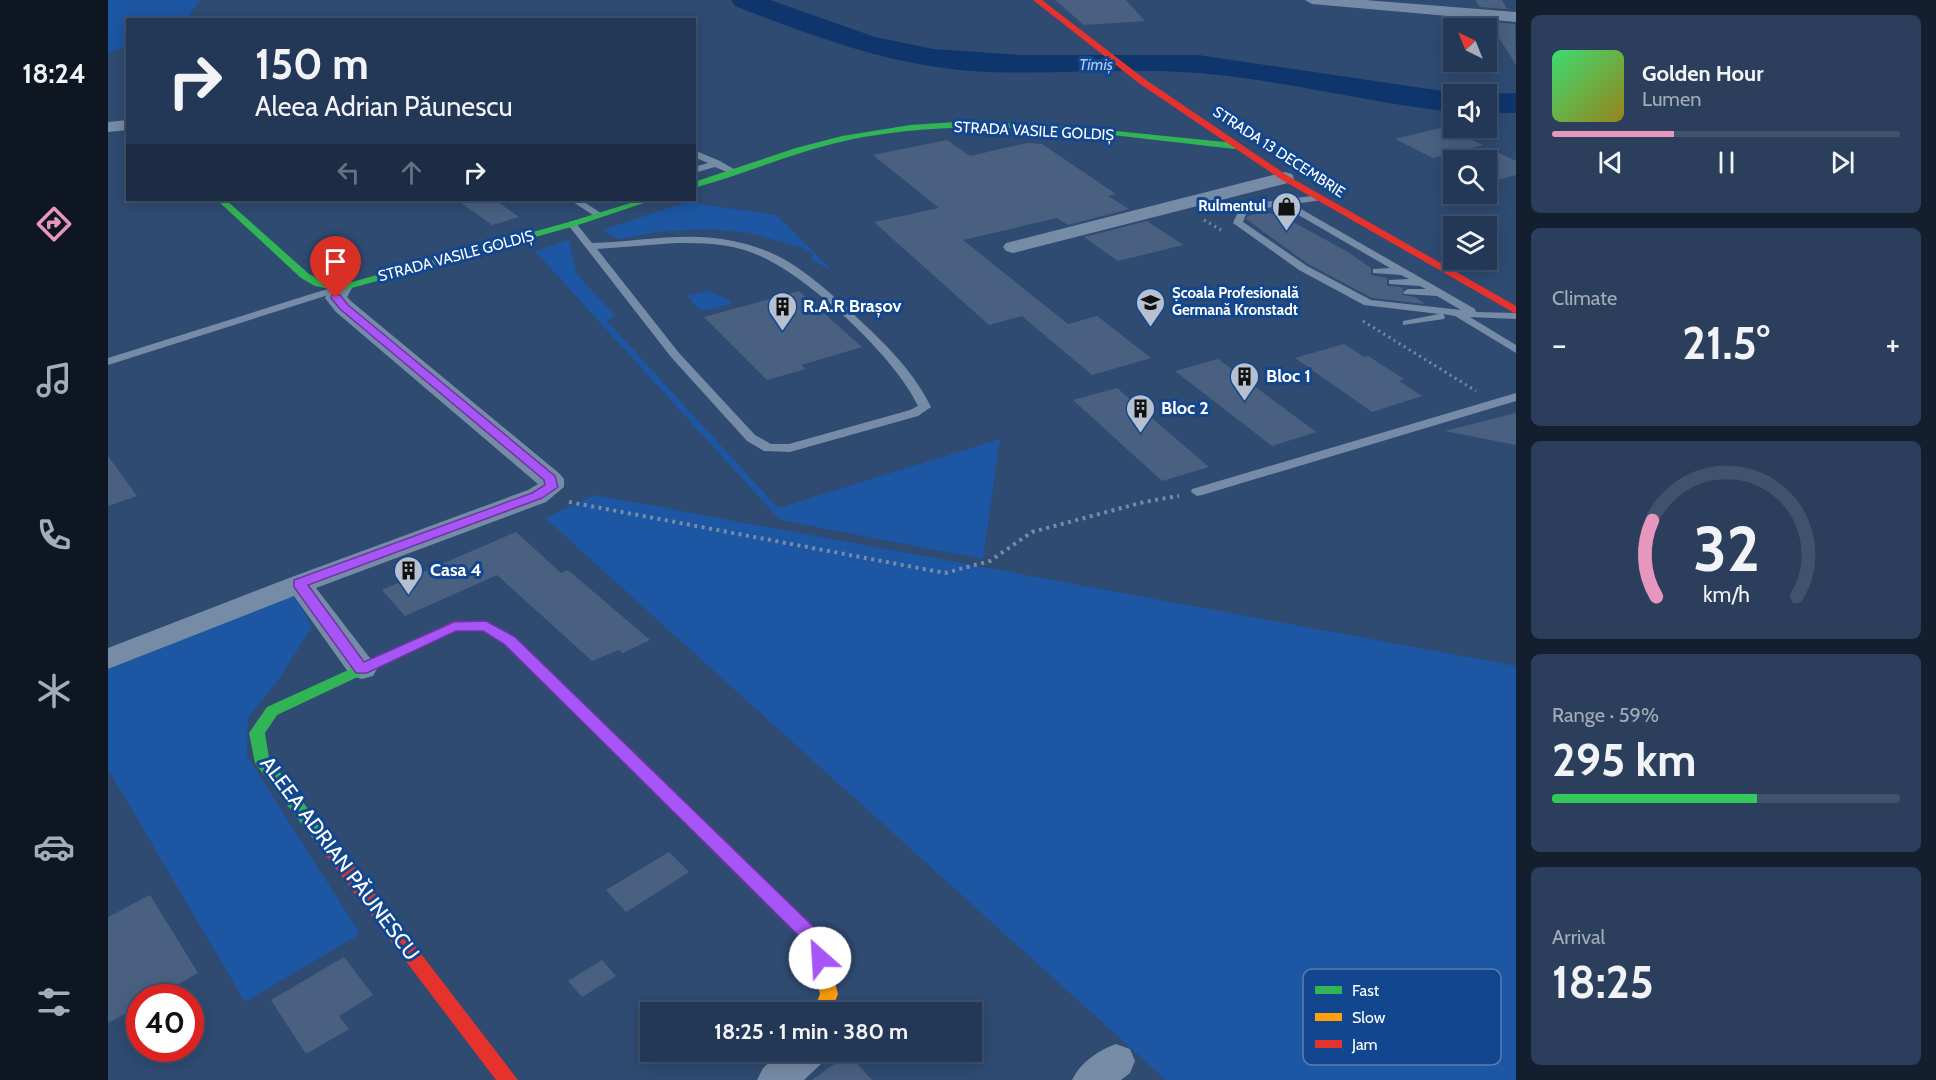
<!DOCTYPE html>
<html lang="en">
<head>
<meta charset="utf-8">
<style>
  :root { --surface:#233856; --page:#2b3f5c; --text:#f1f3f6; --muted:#a3acb9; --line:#40526c; --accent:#e797bd }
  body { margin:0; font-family:Cabin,sans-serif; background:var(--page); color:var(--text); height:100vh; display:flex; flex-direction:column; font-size:22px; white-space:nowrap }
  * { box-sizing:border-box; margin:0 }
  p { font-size:20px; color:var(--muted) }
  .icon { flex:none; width:33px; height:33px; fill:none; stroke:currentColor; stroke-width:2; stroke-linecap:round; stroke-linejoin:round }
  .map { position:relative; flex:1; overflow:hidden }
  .details { display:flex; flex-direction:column; gap:15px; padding:15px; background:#131f2f; width:420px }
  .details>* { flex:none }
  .banner { position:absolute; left:18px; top:18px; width:570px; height:183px; border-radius:0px; box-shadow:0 3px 15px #0003,0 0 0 2px var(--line); background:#233856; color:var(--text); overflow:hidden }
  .needle { width:39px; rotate:317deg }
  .controls { position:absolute; left:1335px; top:18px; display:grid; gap:12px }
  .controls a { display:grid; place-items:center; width:54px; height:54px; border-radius:0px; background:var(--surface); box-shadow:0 3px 15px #0003,0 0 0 2px var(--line); font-size:30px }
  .speed { position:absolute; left:18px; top:984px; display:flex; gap:12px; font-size:30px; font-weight:700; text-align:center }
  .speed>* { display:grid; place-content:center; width:78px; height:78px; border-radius:50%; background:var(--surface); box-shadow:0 3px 15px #0003,0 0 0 2px var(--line); line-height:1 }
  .speed .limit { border:9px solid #d22; background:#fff; color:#111 }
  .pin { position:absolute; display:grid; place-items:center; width:51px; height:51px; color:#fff; margin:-62px -26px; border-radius:50% 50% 50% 0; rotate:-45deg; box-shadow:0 0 6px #0007 }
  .pin .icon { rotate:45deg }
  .me { position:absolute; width:66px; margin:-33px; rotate:334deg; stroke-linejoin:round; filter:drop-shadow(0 0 4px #0008) }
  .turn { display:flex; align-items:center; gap:21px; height:126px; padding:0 30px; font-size:27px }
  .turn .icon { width:78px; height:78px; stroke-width:2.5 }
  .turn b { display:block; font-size:42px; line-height:51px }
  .lanes { display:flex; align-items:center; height:57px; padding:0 30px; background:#0003; justify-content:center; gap:30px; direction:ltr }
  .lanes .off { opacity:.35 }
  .big { font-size:45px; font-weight:700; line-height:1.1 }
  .details .tile { flex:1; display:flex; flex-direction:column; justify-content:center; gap:9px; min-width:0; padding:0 21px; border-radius:9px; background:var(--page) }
  .details .dial { align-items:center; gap:0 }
  .dial svg { height:156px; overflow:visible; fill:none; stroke:var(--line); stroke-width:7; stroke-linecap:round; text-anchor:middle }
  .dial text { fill:var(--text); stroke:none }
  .song { display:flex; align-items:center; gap:18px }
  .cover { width:72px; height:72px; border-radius:9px; background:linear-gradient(135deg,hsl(140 70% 55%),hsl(50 70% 35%)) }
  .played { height:6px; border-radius:3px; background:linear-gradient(90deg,var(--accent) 35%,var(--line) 35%) }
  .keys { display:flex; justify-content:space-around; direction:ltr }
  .heat { display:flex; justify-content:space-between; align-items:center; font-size:33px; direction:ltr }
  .charge { height:9px; border-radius:4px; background:linear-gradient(90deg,#34c759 59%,var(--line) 0) }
  .trip { position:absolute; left:532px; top:1002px; width:342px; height:60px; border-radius:0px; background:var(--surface); box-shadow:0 3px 15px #0003,0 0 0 2px var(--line); font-weight:700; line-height:60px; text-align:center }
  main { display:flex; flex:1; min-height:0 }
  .tabs { display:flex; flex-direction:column; width:108px; justify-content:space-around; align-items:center; background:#0e1622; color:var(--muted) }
  .tabs .icon { width:42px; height:42px }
  .tabs .current { color:var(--accent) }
  .tabs b { font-size:27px; color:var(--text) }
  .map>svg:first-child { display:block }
  .green { fill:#1d56a2 }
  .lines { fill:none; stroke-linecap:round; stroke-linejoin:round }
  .river { fill:#0e356c; fill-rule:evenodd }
  .building { fill:#4a6081 }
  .path-far1 { stroke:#768ba6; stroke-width:3; stroke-dasharray:2 4; stroke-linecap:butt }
  .path { stroke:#768ba6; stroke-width:4; stroke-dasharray:3 4.5; stroke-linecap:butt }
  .lane { fill:#768ba6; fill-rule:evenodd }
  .street { fill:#768ba6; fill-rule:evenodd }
  .fast { fill:#30b455; fill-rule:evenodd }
  .slow { fill:#ff9f0a; fill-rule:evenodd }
  .jam { fill:#e5322d; fill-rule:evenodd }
  .route { fill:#a855f7; stroke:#6d37a1; stroke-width:1.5 }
  .labels { text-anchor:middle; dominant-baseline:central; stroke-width:6; stroke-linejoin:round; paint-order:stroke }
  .far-street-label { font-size:15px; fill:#fff; stroke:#12478f }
  .far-poi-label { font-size:15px; font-weight:bold; fill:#fff; stroke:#12478f; text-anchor:end }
  .far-water-label { font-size:16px; font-style:italic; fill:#a8ccf9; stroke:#12478f }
  .poi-label { font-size:18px; font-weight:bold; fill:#fff; stroke:#12478f; text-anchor:start }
  .near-street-label { font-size:21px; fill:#fff; stroke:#12478f }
  .key { fill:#12478f; stroke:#597eb1; stroke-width:1.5 }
  .key-label { font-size:16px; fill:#fff }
</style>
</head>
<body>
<main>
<nav class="tabs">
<b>18:24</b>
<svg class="icon current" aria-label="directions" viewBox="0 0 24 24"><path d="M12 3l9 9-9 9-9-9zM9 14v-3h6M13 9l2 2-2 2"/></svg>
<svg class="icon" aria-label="music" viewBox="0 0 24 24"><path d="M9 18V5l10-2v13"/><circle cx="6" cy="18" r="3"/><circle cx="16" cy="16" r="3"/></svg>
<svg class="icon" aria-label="phone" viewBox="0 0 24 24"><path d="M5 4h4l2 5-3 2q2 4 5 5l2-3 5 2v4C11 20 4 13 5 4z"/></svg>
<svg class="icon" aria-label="climate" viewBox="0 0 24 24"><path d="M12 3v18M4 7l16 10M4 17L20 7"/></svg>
<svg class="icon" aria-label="car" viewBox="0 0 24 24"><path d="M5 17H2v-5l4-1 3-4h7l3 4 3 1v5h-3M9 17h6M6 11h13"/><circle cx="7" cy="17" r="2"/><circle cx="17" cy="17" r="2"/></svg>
<svg class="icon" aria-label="filters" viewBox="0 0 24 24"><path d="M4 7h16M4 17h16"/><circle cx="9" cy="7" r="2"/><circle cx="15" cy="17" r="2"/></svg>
</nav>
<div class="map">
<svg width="1408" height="1080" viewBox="0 0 1408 1080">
  <rect width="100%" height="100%" fill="#2f4b72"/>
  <path class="green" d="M0,0H92L79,19L20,20L19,47L0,52Z
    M578,202L668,215L725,271L702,259L706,255L694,248L643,233L596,229L550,232L510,239L495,230Z
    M461,240L468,273L508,317L498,320L670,508L892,439L875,559L672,520L427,251Z
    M599,291L622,300V304L594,311L579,296Z
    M487,495L1408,666V1080H1058L437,518Z
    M185,593L204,627L171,679L140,718L139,756L252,934L137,1002L0,769V669Z"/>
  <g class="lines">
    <path class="river" d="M623,0H662L767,37L825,49L913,55H1090L1355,94H1346V112C1260,103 1176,80 1090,73C1014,67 938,76 863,71C779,64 704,36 627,6Z
      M1408,93V113H1378V94H1373Z"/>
  </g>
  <path class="building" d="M947,0H1018L1037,21L976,25Z
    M1367,0H1394L1399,9L1372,7Z
    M1381,22L1407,24L1408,65Z
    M1336,127L1375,145L1325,158L1287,139Z
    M839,140L862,156L919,143L934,144L1008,194L1000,196L1021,209L960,225L949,218L855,240L960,324L989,316L1043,358L984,375L914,316L881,325L766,222L831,208L765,155Z
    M1378,147L1408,161V175L1378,183Z
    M349,200H387L411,217L384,225Z
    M1154,212L1174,216L1240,252L1263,268V275L1279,278V286L1292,287L1295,289L1294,295L1307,297L1317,304L1264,298L1200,264L1138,219L1140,216Z
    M1039,221L1075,245L1010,261L976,237Z
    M691,291L754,347L693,365L698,369L659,380L596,317Z
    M1236,344L1256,357L1260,356L1296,379L1291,381L1314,396L1264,412L1187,358Z
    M1110,359L1161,397L1208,432L1164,446L1067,371Z
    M1009,388L1101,467L1054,481L965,400Z
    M1408,413V445L1337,431Z
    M0,456L29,496L0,506Z
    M408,532L453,573L460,570L542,640L515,653L511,650L484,661L389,575L297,616L274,590Z
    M561,852L581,872L518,912L498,890Z
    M42,895L90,973L46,998H32V1006L0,1023V917Z
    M236,957L265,995L231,1016L241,1029L198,1054L163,1000Z
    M494,960L508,976L474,997L460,981Z
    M740,1054L764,1080H704Z"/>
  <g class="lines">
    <path class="path-far1" d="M1096,220L1113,230
      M1255,321L1368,391"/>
    <path class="path" d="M461,502L837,573L882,561L924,532L1036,502L1071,496"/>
    <path class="lane" d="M586,150L612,161L631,172L626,175L607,167L586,173V167L600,163L586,157Z
      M1211,195L1216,198L1214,200L1179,205L1193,209L1367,309L1368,312L1408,313V319L1362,317L1408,345V353L1347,316L1335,314L1337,317L1336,319L1295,325V321L1331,314L1256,305L1191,270L1125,223L1131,210L1155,202ZM1168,206L1187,213L1282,268L1265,269V273L1293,275L1301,279L1281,280V284L1312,286L1318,289H1300L1295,292L1296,294L1329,296L1353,310L1263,300L1199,266L1135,222L1138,214Z
      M462,200H473L496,215L488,217Z
      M464,221L467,222L484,243C531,242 578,231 625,241C641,244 658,250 672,257C698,271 720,291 741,310C773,340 804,368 823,407L810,416L682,452L656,451L639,441L563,357L461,226V222ZM568,243C594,243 620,243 645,253C696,272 787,356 810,406L802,410L681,444H663L647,435L571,353L489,249Z
      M232,285L237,288L236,290L0,365V358Z
      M1408,393V401L1094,495L1089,496L1083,492L1084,489Z"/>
    <path class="street" d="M1197,0H1257L1408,12V22L1204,4Z
      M20,120V130L0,132V122Z
      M1177,172L1184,174L1186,178L1184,182L905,253L898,251L895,247L898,243Z
      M233,282L241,283L244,288L239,297L244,302L452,474L456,479V487L438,502L208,588L265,662L269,669L265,676L254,679L243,676L186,596L0,669V648L181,578L420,490L430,484L228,312L217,298L225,283Z
      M1008,1044L1022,1049L1027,1061L1022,1073L1013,1080H964C973,1062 989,1051 1008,1044Z
      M673,1052H718L713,1064L696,1080H649L655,1068Z"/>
    <path class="fast" d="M848,122C942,122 1034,134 1127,143L1131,146L1127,149C1004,136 879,115 756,137C698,147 643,172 586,188V182L688,148L734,136L802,125Z
      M109,200H118L201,274L214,281L233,285L461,222L532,200H545L467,226L233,291L207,286L193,278Z
      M306,640L311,642L313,645L311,648L169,715L157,733L161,758L223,839L221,844L215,846L209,844L147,763L141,733L159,707Z"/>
    <path class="slow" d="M543,773L549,775L714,936L730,994L723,1012H705L712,994L700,944L537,783L535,779L537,775Z"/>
    <path class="jam" d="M925,0H934L1038,80L1180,176L1408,306V314L1174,180L1032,84Z
      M346,621H378L407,637L549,775L551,779L549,783L543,785L537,783L397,643L375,631H348L306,650L301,648L299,645L301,642Z
      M215,832L221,834L410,1080H388L209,844L207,839L209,834Z"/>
  </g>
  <path class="route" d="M224,295H232L240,305L447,476L450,487L434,498L200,585L256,662L346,622L378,621L407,637L714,935L721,958L719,964L712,966L706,964L699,944L396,644L375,631H348L259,673H248L186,587V580L424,493L437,485L436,480L232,309L223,298Z"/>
  <defs>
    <symbol id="shop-pin" viewBox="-11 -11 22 30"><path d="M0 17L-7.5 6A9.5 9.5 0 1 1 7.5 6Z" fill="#b6c0ce" stroke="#12478f"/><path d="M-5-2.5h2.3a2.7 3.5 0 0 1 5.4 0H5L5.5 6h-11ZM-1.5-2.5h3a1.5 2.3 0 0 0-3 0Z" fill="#111"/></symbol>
    <symbol id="university-pin" viewBox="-11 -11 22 30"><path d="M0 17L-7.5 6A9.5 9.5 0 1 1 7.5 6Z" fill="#b6c0ce" stroke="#12478f"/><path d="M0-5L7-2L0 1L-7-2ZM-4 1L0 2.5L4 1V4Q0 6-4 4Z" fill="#111"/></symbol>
    <symbol id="building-pin" viewBox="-11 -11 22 30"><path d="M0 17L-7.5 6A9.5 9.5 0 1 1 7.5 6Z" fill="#b6c0ce" stroke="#12478f"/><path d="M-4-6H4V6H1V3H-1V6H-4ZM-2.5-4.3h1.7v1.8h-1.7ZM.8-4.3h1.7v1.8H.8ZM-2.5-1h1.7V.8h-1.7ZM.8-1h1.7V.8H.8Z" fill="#111"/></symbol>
  </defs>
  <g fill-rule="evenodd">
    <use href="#shop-pin" x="1162" y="190" width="33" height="45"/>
    <use href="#university-pin" x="1026" y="286" width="33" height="45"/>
    <use href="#building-pin" x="658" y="290" width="33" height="45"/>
    <use href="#building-pin" x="1120" y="360" width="33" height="45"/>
    <use href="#building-pin" x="1016" y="392" width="33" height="45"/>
    <use href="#building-pin" x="284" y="554" width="33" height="45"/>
  </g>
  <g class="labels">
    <g class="far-street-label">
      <text transform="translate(926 131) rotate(3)">STRADA VASILE GOLDIȘ</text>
      <text transform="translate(1171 152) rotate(33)">STRADA 13 DECEMBRIE</text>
      <text transform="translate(348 256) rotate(-15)">STRADA VASILE GOLDIȘ</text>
    </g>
    <g class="far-poi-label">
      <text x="1158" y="206">Rulmentul</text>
      <text x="1064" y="293" text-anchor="start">Școala Profesională<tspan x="1064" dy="17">Germană Kronstadt</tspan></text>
    </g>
    <g class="far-water-label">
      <text x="988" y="64">Timiș</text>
    </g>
    <g class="poi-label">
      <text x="695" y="306">R.A.R Brașov</text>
      <text x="1158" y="376">Bloc 1</text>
      <text x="1053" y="408">Bloc 2</text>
      <text x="322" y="570">Casa 4</text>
    </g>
    <g class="near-street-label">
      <text transform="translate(232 858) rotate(53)">ALEEA ADRIAN PĂUNESCU</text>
    </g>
  </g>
  <rect x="1195" y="969" width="198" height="96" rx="9" class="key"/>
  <rect x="1207" y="986" width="27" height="8" fill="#30b455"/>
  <rect x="1207" y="1013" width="27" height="8" fill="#ff9f0a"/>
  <rect x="1207" y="1040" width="27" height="8" fill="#e5322d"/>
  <g class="key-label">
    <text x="1244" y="996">Fast</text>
    <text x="1244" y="1023">Slow</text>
    <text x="1244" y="1050">Jam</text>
  </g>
</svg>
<div class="controls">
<a><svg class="needle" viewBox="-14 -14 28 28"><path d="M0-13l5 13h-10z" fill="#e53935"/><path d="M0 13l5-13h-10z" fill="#a3acb9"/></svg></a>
<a><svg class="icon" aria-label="sound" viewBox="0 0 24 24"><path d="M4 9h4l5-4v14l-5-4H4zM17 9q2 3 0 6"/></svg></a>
<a><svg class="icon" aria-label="search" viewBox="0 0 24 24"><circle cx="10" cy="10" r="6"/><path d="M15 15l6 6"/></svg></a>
<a><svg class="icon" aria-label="layers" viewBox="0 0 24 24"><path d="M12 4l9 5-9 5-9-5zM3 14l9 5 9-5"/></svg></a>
</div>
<div class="speed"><div class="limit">40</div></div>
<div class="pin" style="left:228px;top:298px;background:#d93025"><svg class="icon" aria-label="arrive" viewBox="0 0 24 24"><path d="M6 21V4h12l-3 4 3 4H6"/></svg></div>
<svg class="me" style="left:712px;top:958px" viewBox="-20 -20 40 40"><circle r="19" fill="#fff"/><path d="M0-13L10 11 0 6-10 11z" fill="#a855f7"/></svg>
<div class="trip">18:25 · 1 min · 380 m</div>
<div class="banner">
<div class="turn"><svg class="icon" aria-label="right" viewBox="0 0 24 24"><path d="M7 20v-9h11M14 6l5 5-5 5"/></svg><div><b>150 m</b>Aleea Adrian Păunescu</div></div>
<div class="lanes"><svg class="icon off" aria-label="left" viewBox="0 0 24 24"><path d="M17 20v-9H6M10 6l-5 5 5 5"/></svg><svg class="icon off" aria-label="ahead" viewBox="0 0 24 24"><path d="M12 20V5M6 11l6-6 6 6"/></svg><svg class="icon" aria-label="right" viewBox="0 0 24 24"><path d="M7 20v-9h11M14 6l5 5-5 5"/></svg></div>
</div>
</div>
<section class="details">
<div class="tile">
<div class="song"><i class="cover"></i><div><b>Golden Hour</b><p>Lumen</p></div></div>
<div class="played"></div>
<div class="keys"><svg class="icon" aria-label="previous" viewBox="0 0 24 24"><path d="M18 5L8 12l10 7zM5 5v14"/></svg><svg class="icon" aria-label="pause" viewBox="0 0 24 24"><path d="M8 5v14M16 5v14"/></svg><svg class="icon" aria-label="next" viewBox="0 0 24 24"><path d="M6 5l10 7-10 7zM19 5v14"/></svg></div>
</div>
<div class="tile"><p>Climate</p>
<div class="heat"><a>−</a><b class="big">21.5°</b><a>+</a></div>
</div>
<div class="tile dial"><svg viewBox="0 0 100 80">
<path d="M14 69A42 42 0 1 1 86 69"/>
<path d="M14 69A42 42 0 0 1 12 30" stroke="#e797bd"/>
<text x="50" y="56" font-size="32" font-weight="700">32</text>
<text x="50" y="72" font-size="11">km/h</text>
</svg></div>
<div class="tile"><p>Range · 59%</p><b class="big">295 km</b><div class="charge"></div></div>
<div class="tile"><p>Arrival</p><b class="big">18:25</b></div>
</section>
</main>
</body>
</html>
